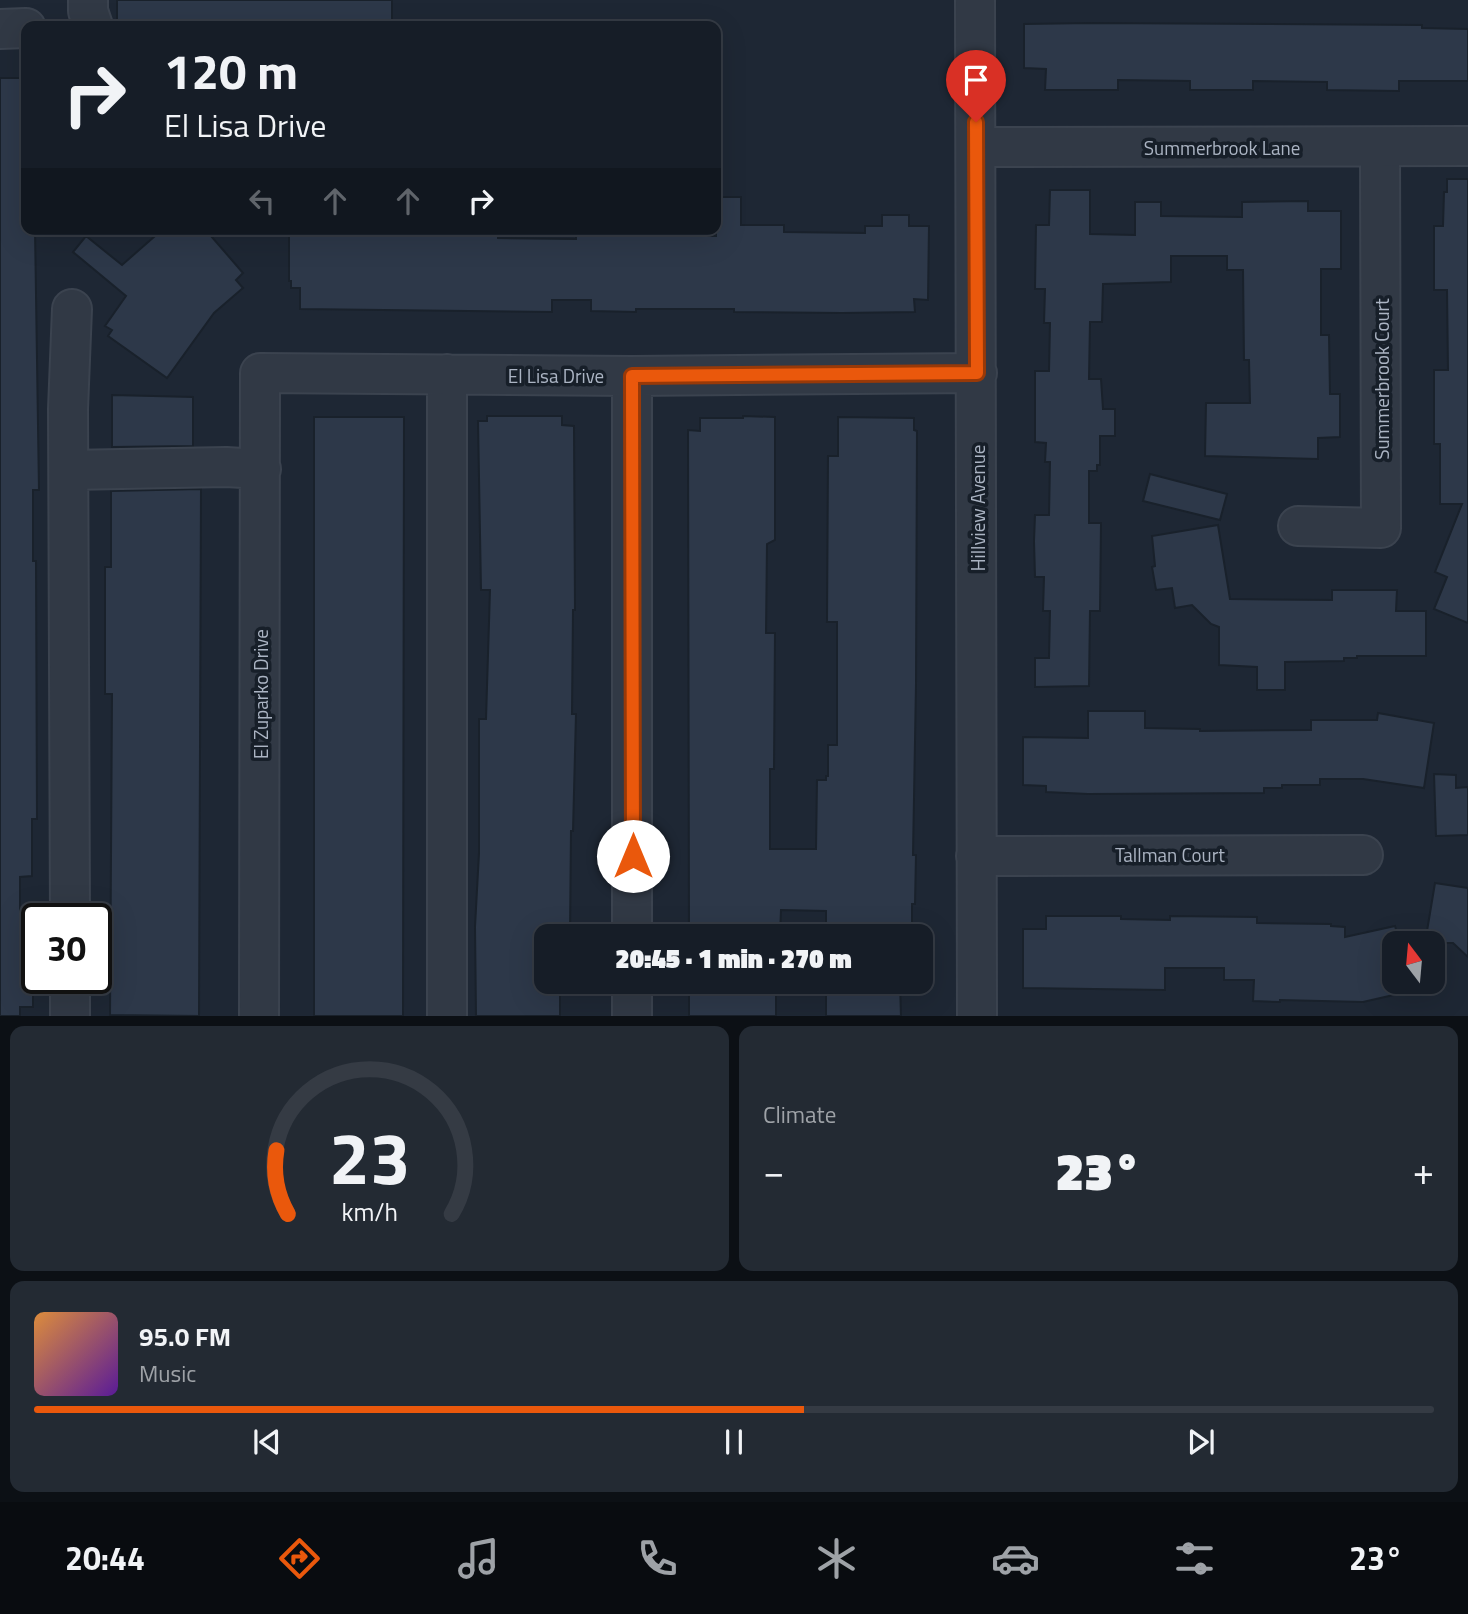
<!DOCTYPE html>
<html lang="en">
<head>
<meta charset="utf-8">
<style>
  :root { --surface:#161d27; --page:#232a33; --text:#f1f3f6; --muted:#9ea2a7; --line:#353b44; --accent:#ea580c }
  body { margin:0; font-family:"Titillium Web",sans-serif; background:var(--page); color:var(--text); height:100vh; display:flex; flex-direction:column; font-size:26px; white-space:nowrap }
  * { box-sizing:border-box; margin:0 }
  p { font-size:23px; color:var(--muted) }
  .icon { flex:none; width:38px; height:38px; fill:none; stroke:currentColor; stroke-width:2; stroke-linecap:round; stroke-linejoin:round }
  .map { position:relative; height:1016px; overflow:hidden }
  .drawer { display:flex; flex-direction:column; gap:10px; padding:10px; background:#0c1015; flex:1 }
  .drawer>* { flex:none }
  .guide { position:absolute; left:21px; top:21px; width:700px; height:214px; border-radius:14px; box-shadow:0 7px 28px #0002,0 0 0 2px var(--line); background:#161d27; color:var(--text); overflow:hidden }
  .needle { width:46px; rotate:344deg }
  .tools { position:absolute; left:1382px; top:931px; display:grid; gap:14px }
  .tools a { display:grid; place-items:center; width:63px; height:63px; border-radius:14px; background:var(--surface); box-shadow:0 7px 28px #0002,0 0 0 2px var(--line); font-size:35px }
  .speed { position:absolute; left:21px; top:903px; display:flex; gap:14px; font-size:35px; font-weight:700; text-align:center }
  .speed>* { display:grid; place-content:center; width:91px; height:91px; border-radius:50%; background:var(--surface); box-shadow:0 7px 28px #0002,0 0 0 2px var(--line); line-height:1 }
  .speed .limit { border:4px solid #111; border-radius:10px; background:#fff; color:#111 }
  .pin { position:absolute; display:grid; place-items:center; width:60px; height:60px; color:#fff; margin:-72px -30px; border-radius:50% 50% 50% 0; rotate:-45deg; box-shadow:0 0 7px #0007 }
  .pin .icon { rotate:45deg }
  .me { position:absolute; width:77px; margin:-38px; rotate:0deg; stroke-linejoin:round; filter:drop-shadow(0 0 5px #0008) }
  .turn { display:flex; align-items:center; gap:24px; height:147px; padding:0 28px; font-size:32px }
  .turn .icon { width:91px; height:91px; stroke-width:2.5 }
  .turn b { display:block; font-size:49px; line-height:60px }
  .lanes { display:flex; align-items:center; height:66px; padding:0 28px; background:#0003; justify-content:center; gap:35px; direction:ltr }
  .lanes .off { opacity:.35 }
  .big { font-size:52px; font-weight:800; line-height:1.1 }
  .drawer .widget { flex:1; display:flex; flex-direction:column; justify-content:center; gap:10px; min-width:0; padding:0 24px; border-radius:14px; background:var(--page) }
  .drawer .dial { align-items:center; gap:0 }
  .dial svg { height:182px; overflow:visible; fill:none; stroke:var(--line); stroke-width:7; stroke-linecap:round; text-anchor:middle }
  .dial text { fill:var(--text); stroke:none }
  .song { display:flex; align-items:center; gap:21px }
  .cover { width:84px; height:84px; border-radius:10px; background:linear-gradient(135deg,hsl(30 70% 55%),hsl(270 70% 35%)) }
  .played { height:7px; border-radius:4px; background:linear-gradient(90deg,var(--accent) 55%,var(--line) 55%) }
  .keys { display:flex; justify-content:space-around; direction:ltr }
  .heat { display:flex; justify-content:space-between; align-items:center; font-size:38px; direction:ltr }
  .drawer .tiles { flex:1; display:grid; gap:10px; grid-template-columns:1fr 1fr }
  .widget:last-child { grid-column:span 2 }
  .trip { position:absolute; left:534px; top:924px; width:399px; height:70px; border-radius:14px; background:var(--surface); box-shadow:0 7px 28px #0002,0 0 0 2px var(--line); font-weight:800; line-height:70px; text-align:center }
  .tab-bar { display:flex; height:112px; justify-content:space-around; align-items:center; background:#090c10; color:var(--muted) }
  .tab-bar .icon { width:49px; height:49px }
  .tab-bar .active { color:var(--accent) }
  .tab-bar b { font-size:32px; color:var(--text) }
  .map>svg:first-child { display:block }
  .building { fill:#2d3849; stroke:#19212b; stroke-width:2 }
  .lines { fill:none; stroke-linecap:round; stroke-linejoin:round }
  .minor-casing { stroke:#3b434f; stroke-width:42 }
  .minor { stroke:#313945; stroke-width:38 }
  .route-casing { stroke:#983908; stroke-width:18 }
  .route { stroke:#ea580c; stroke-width:12 }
  .labels { text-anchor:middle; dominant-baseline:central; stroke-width:7; stroke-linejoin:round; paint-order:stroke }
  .street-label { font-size:19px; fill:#abb4c3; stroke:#171f29 }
</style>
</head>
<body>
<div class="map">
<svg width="1468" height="1016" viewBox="0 0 1468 1016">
  <rect width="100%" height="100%" fill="#1e2734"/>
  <path class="building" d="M117,0H392V22L324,21V26H256V22L117,23Z
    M1091,23L1422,25V28L1468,29V81H1399V91L1327,90V82L1253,81V90H1190V81L1118,80V90H1045L1046,69L1024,68V24Z
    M0,78H26V229H35L39,490H33V561H36L37,819H32V876L20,877V917H29V951H33V1007H20V1016H0Z
    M1447,179H1468V623L1434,609L1447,577L1435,572L1462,504H1440V444H1434V370H1448L1447,290H1434V226H1443L1444,192H1447Z
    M1050,190H1090V234L1135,235V202H1161V216L1242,217V202L1308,201V211H1341V269H1321V335H1329L1330,394H1340V437L1318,438V459L1205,456L1206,403H1250L1249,360H1244L1243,270H1227V256H1171V282L1103,284L1102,322H1090L1089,379H1101L1103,409H1115V436H1100V465H1097V471H1089V523H1101L1100,611H1090L1089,686L1035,687V658H1049L1050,611H1043L1044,577H1035L1034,541L1035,515H1049L1050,462H1045L1046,443L1035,442V371H1049L1050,323H1044L1045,289H1035L1036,225H1049Z
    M719,197H741V225H784V232L865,233V226H882V215H909V226H929L928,300L914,299L915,312L842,313L734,312V309H636V312L591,311V300H552V312L300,309V288H291V281H289V233L357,234V229H498V238L576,239V229H641V236H716V227H720Z
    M163,229H205L243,273L236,280L243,288L214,313L167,378L108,336L112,330L105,326L126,296L73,252L86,236L122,265Z
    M112,395L193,397V446L112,447Z
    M487,416H562V425L574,426L575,610H573L572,714H576L573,831H571L570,936H546V982H560V1016H476L475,927L479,853V719H486L490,590H481L478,421H487Z
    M743,416L775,417V540L767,544L766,633H775L774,769H770V849H816L817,780H826V776H828V745H837V622H827L828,456H838V417L914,418V430L917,431L916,684L913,855H916L915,904H912V936H826V911L781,910L780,936H689L688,430L700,431V418H743Z
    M314,417H404L403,1016H314Z
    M1150,474L1227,494L1220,520L1143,501Z
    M201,489L199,1016L110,1015L112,694H105V567H111V491Z
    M1218,525L1230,599L1332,600V590H1397L1396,611H1426V656H1357V658H1344V661L1285,662V690H1257V667L1219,665V627L1211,624L1192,605L1175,608L1172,588L1156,590L1152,567L1155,566L1152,536Z
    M1088,711H1145V728L1200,729V731L1311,730V720H1377L1378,713L1434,723L1424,788L1363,779H1320V785H1282V788H1264V793L1088,794L1046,792V786L1023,785V737L1088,738Z
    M1434,774L1456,775V788L1468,787V835L1436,836Z
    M1435,883L1468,888V957L1453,943H1425Z
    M1046,916H1121V919L1170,920V916L1257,917V923L1331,924V926L1345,927V937L1395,926L1400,943H1395V982H1409L1411,991L1363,1002L1280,1000V1002L1253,1001L1254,980H1224V968H1165V990L1023,988V929H1046Z
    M689,982H776V1016H689Z
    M826,982H900L901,1016H826Z"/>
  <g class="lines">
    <defs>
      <path id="minor" d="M88,0V11L93,26
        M975,0L977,1016
        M0,29L26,28
        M976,147L1468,146
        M632,376V936
        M69,470L226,467L261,469
        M1298,526L1381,528L1380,147
        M976,856L1363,855
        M70,919L68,409L72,309
        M70,1016V978
        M259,1016L260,373L632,376L977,373
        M447,1016V374
        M632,1016V982"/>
    </defs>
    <use href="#minor" class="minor-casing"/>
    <use href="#minor" class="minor"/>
  </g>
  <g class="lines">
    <defs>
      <path id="route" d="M633,856L632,376L977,373L976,122"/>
    </defs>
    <use href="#route" class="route-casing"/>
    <use href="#route" class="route"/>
  </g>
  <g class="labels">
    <g class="street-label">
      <text x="1222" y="147">Summerbrook Lane</text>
      <text x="556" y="375">El Lisa Drive</text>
      <text transform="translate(1381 379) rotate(-90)">Summerbrook Court</text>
      <text transform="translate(977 508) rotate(-90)">Hillview Avenue</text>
      <text transform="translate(260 694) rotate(-90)">El Zuparko Drive</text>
      <text x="1170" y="854">Tallman Court</text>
    </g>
  </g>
</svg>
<div class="tools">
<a><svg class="needle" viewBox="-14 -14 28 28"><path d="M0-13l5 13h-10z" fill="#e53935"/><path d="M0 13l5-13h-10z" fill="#9ea2a7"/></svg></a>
</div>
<div class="speed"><div class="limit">30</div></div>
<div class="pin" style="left:976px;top:122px;background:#d93025"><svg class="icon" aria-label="arrive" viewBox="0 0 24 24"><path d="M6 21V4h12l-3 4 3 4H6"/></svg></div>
<svg class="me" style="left:633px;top:856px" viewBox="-20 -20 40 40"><circle r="19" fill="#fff"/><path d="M0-13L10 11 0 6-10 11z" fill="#ea580c"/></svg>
<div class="trip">20:45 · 1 min · 270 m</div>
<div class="guide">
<div class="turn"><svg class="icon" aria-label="right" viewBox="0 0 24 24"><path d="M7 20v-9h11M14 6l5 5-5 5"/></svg><div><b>120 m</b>El Lisa Drive</div></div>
<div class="lanes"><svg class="icon off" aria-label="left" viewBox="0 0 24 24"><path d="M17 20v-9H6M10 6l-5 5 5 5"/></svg><svg class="icon off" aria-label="ahead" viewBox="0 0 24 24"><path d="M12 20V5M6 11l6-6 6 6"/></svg><svg class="icon off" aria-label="ahead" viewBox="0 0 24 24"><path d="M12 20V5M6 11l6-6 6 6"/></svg><svg class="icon" aria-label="right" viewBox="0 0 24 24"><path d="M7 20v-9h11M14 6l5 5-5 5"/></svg></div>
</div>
</div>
<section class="drawer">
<div class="tiles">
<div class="widget dial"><svg viewBox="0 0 100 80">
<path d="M14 69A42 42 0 1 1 86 69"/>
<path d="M14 69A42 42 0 0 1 9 41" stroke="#ea580c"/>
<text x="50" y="56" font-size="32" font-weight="700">23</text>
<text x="50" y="72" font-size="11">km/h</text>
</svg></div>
<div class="widget"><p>Climate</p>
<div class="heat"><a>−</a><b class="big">23°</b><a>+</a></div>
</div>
<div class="widget">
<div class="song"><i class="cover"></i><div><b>95.0 FM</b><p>Music</p></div></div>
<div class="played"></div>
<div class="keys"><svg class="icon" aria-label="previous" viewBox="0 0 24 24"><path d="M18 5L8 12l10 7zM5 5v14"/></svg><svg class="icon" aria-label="pause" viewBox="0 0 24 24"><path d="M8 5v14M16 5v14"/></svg><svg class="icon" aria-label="next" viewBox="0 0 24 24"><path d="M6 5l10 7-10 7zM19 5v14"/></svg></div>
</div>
</div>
</section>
<nav class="tab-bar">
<b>20:44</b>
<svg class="icon active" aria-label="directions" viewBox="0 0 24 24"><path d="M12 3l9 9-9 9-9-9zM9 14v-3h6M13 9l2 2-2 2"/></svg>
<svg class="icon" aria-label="music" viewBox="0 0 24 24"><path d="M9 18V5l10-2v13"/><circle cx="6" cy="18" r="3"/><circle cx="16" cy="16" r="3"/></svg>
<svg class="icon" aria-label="phone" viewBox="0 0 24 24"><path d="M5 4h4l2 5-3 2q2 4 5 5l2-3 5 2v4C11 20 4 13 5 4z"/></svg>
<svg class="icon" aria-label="climate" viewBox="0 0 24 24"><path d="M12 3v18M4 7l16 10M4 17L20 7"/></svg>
<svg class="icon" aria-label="car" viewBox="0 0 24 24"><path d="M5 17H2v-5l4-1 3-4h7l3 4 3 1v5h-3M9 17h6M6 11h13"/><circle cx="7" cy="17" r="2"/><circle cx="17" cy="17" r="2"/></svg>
<svg class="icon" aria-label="filters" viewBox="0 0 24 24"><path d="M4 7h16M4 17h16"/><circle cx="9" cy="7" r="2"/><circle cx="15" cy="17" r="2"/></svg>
<b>23°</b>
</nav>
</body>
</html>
